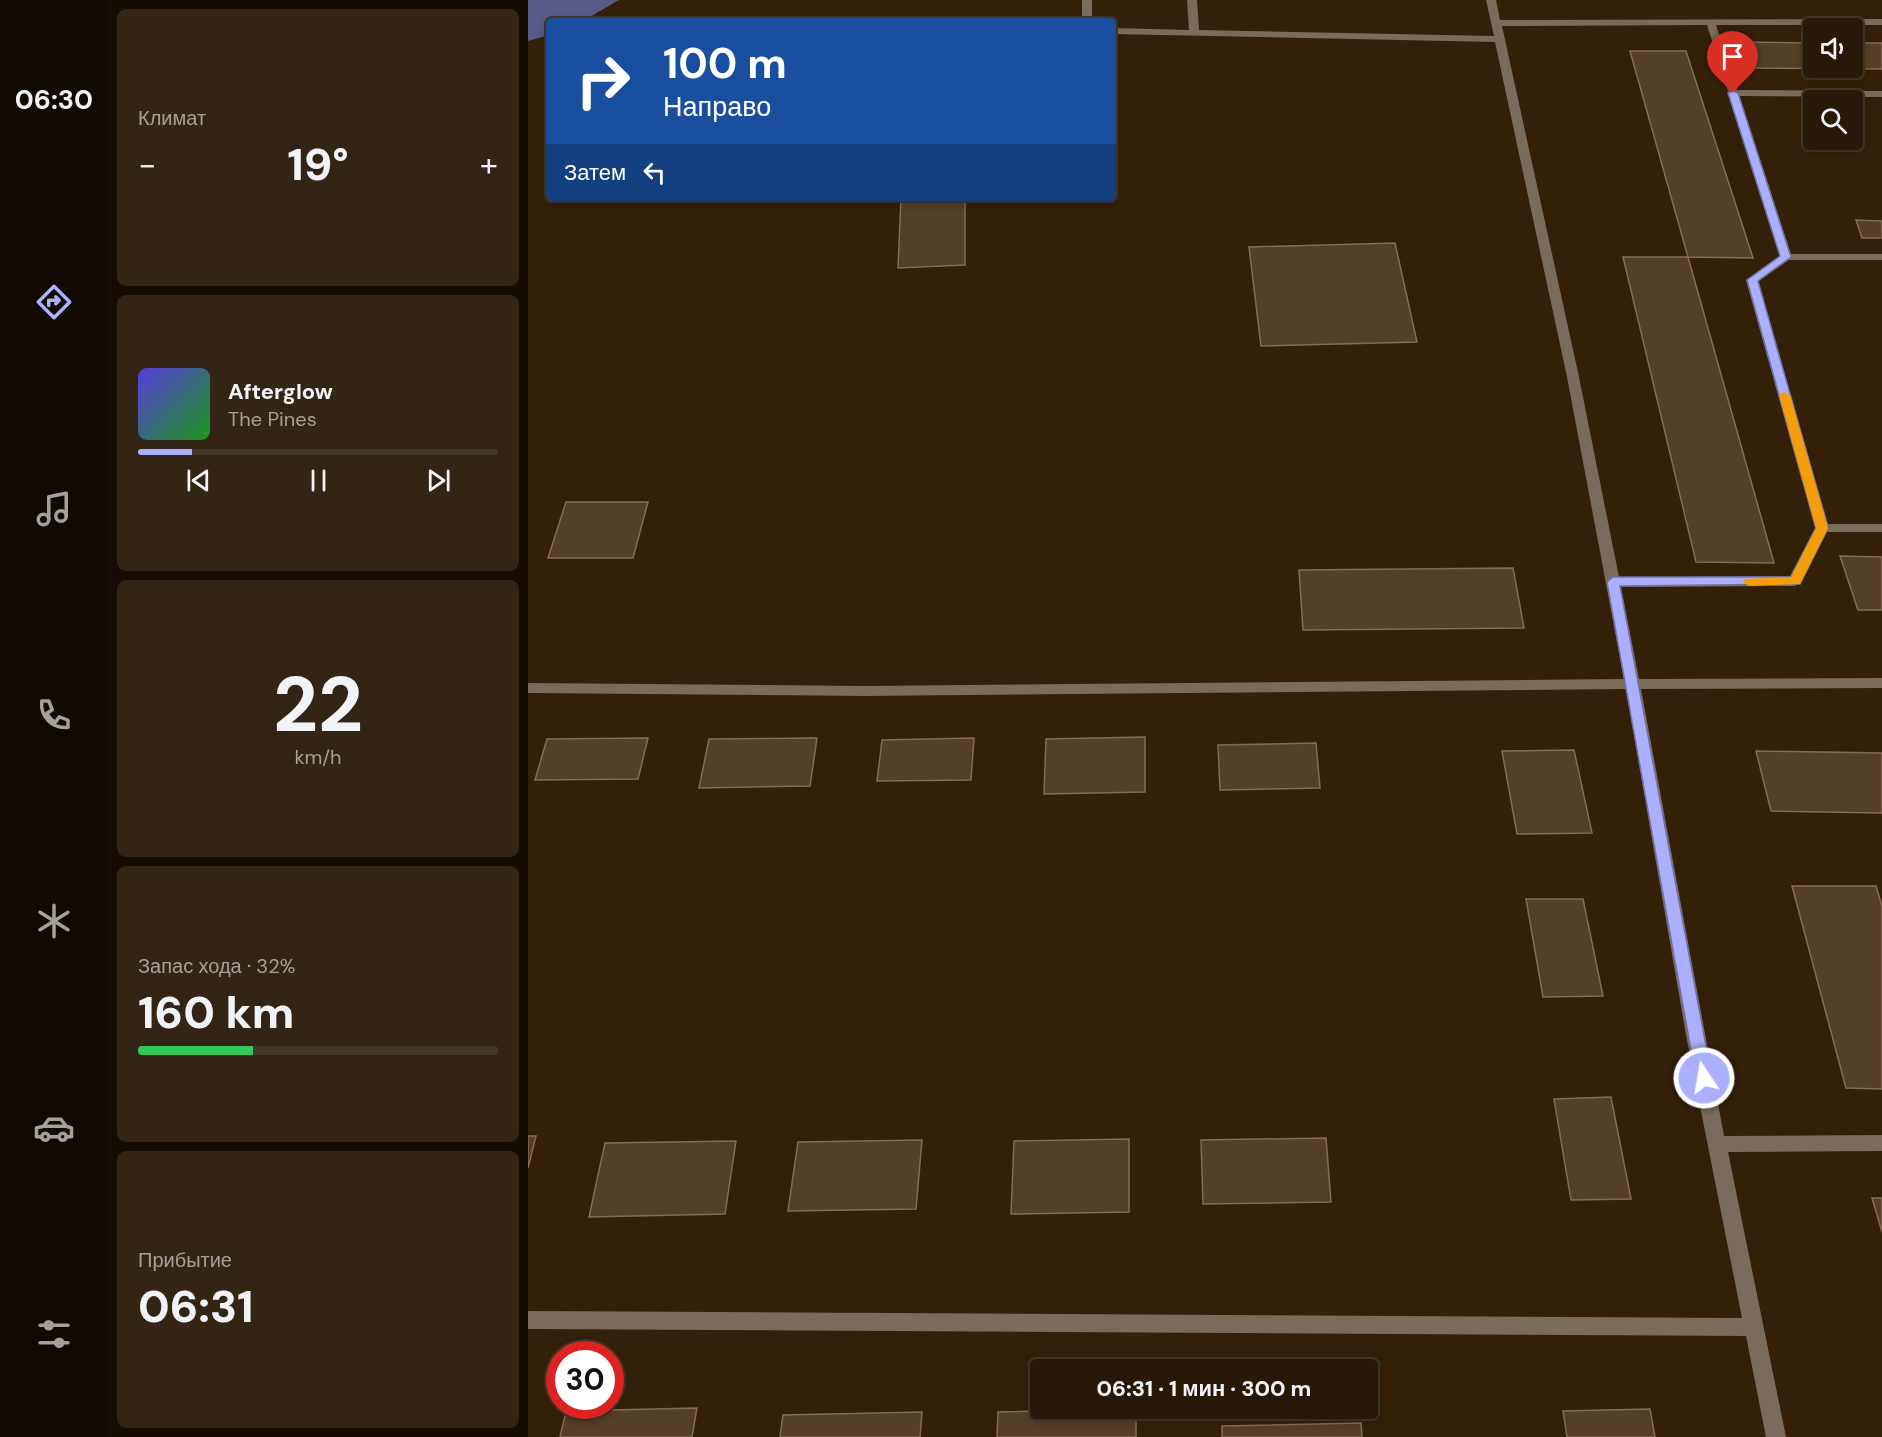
<!DOCTYPE html>
<html lang="ru">
<head>
<meta charset="utf-8">
<style>
  :root { --surface:#271807; --page:#332515; --text:#f1f3f6; --muted:#a4a09b; --line:#433728; --accent:#acaffb }
  body { margin:0; font-family:"DM Sans",sans-serif; background:var(--page); color:var(--text); height:100vh; display:flex; flex-direction:column; font-size:22px; white-space:nowrap }
  * { box-sizing:border-box; margin:0 }
  p { font-size:20px; color:var(--muted) }
  .icon { flex:none; width:33px; height:33px; fill:none; stroke:currentColor; stroke-width:2; stroke-linecap:round; stroke-linejoin:round }
  .map { position:relative; flex:1; overflow:hidden }
  .sheet { display:flex; flex-direction:column; gap:9px; padding:9px; background:#150d04; width:420px }
  .sheet>* { flex:none }
  .banner { position:absolute; left:18px; top:18px; width:570px; height:183px; border-radius:6px; box-shadow:0 3px 9px #0003,0 0 0 2px var(--line); background:#1a4fa0; color:#fff; overflow:hidden }
  .controls { position:absolute; left:1275px; top:18px; display:grid; gap:12px }
  .controls a { display:grid; place-items:center; width:60px; height:60px; border-radius:6px; background:var(--surface); box-shadow:0 3px 9px #0003,0 0 0 2px var(--line); font-size:30px }
  .speed { position:absolute; left:18px; top:1341px; display:flex; gap:12px; font-size:30px; font-weight:700; text-align:center }
  .speed>* { display:grid; place-content:center; width:78px; height:78px; border-radius:50%; background:var(--surface); box-shadow:0 3px 9px #0003,0 0 0 2px var(--line); line-height:1 }
  .speed .limit { border:9px solid #d22; background:#fff; color:#111 }
  .pin { position:absolute; display:grid; place-items:center; width:51px; height:51px; color:#fff; margin:-62px -26px; border-radius:50% 50% 50% 0; rotate:-45deg; box-shadow:0 0 6px #0007 }
  .pin .icon { rotate:45deg }
  .me { position:absolute; width:66px; margin:-33px; rotate:348deg; stroke-linejoin:round; filter:drop-shadow(0 0 4px #0008) }
  .turn { display:flex; align-items:center; gap:21px; height:126px; padding:0 18px; font-size:27px }
  .turn .icon { width:78px; height:78px; stroke-width:2.5 }
  .turn b { display:block; font-size:42px; line-height:51px }
  .then { display:flex; align-items:center; height:57px; padding:0 18px; background:#0003; gap:12px; font-size:22px }
  .big { font-size:45px; font-weight:800; line-height:1.1 }
  .sheet .tile { flex:1; display:flex; flex-direction:column; justify-content:center; gap:9px; min-width:0; padding:0 21px; border-radius:9px; background:var(--page) }
  .sheet .dial { align-items:center; gap:0 }
  .dial b { font-size:78px; line-height:1 }
  .song { display:flex; align-items:center; gap:18px }
  .cover { width:72px; height:72px; border-radius:9px; background:linear-gradient(135deg,hsl(250 70% 55%),hsl(120 70% 35%)) }
  .played { height:6px; border-radius:3px; background:linear-gradient(90deg,var(--accent) 15%,var(--line) 15%) }
  .keys { display:flex; justify-content:space-around; direction:ltr }
  .heat { display:flex; justify-content:space-between; align-items:center; font-size:33px; direction:ltr }
  .charge { height:9px; border-radius:4px; background:linear-gradient(90deg,#34c759 32%,var(--line) 0) }
  .trip { position:absolute; left:502px; top:1359px; width:348px; height:60px; border-radius:6px; background:var(--surface); box-shadow:0 3px 9px #0003,0 0 0 2px var(--line); font-weight:800; line-height:60px; text-align:center }
  main { display:flex; flex:1; min-height:0 }
  .dock { display:flex; flex-direction:column; width:108px; justify-content:space-around; align-items:center; background:#100a03; color:var(--muted) }
  .dock .icon { width:42px; height:42px }
  .dock .current { color:var(--accent) }
  .dock b { font-size:27px; color:var(--text) }
  .map>svg:first-child { display:block }
  .water { fill:#585984 }
  .building { fill:#543f27; stroke:#856d54; stroke-width:1.5 }
  .lines { fill:none; stroke-linecap:round; stroke-linejoin:round }
  .minor { fill:#7a6b5b; fill-rule:evenodd }
  .route { fill:#acaffb; stroke:#7072a3; stroke-width:1.5 }
  .slow { fill:#f59e0b }
</style>
</head>
<body>
<main>
<nav class="dock">
<b>06:30</b>
<svg class="icon current" aria-label="directions" viewBox="0 0 24 24"><path d="M12 3l9 9-9 9-9-9zM9 14v-3h6M13 9l2 2-2 2"/></svg>
<svg class="icon" aria-label="music" viewBox="0 0 24 24"><path d="M9 18V5l10-2v13"/><circle cx="6" cy="18" r="3"/><circle cx="16" cy="16" r="3"/></svg>
<svg class="icon" aria-label="phone" viewBox="0 0 24 24"><path d="M5 4h4l2 5-3 2q2 4 5 5l2-3 5 2v4C11 20 4 13 5 4z"/></svg>
<svg class="icon" aria-label="climate" viewBox="0 0 24 24"><path d="M12 3v18M4 7l16 10M4 17L20 7"/></svg>
<svg class="icon" aria-label="car" viewBox="0 0 24 24"><path d="M5 17H2v-5l4-1 3-4h7l3 4 3 1v5h-3M9 17h6M6 11h13"/><circle cx="7" cy="17" r="2"/><circle cx="17" cy="17" r="2"/></svg>
<svg class="icon" aria-label="filters" viewBox="0 0 24 24"><path d="M4 7h16M4 17h16"/><circle cx="9" cy="7" r="2"/><circle cx="15" cy="17" r="2"/></svg>
</nav>
<section class="sheet">
<div class="tile"><p>Климат</p>
<div class="heat"><a>−</a><b class="big">19°</b><a>+</a></div>
</div>
<div class="tile">
<div class="song"><i class="cover"></i><div><b>Afterglow</b><p>The Pines</p></div></div>
<div class="played"></div>
<div class="keys"><svg class="icon" aria-label="previous" viewBox="0 0 24 24"><path d="M18 5L8 12l10 7zM5 5v14"/></svg><svg class="icon" aria-label="pause" viewBox="0 0 24 24"><path d="M8 5v14M16 5v14"/></svg><svg class="icon" aria-label="next" viewBox="0 0 24 24"><path d="M6 5l10 7-10 7zM19 5v14"/></svg></div>
</div>
<div class="tile dial"><b>22</b><p>km/h</p></div>
<div class="tile"><p>Запас хода · 32%</p><b class="big">160 km</b><div class="charge"></div></div>
<div class="tile"><p>Прибытие</p><b class="big">06:31</b></div>
</section>
<div class="map">
<svg width="1354" height="1437" viewBox="0 0 1354 1437">
  <rect width="100%" height="100%" fill="#342009"/>
  <path class="water" d="M0,0H91L55,21H21V35L0,41Z"/>
  <path class="building" d="M1212,42L1286,43V68H1324V43H1354V69L1222,68Z
    M1102,51H1158L1225,258L1160,257Z
    M373,198H437V265L370,268Z
    M1328,220L1354,221V238H1334Z
    M867,243L889,342L733,346L721,247Z
    M1095,257H1160L1246,563L1168,562Z
    M38,502H120L105,558H20Z
    M1312,556L1354,557V610H1330Z
    M985,568L996,628L775,630L771,570Z
    M617,737V792L516,794L518,739Z
    M120,738L110,779L7,780L19,739Z
    M289,738L282,786L171,788L181,739Z
    M446,738L443,780L349,781L354,740Z
    M788,743L792,788L692,790L690,745Z
    M1046,750L1064,833L989,834L974,751Z
    M1228,751L1354,753V813L1243,811Z
    M1264,886H1348L1354,906V1089L1318,1088Z
    M998,899H1055L1075,996L1015,997Z
    M1083,1097L1103,1199L1043,1200L1026,1099Z
    M0,1136H8L0,1168Z
    M798,1138L803,1202L675,1204L673,1140Z
    M601,1139V1212L483,1214L486,1141Z
    M394,1140L388,1209L260,1211L270,1142Z
    M208,1141L197,1214L61,1217L77,1143Z
    M1344,1198H1354V1232Z
    M169,1408L164,1437H32L38,1411Z
    M608,1409V1437H469L470,1412Z
    M1122,1409L1127,1437H1039L1035,1411Z
    M394,1412L392,1437H252L255,1415Z
    M833,1423L834,1437H694V1426Z"/>
  <g class="lines">
    <path class="minor" d="M554,0H564V21H554Z
      M659,0H669L671,30L966,36L958,0H968L972,20L1354,19V25H1188L1209,90L1354,91V97L1211,96L1263,254H1354V260H1261L1230,281L1300,524H1354V532H1299L1274,581L1267,586L1093,587L1111,679L1354,678V688L1113,689L1196,1136L1354,1135V1151L1200,1152L1258,1437H1238L1218,1336L0,1329V1311L1214,1318L1158,1035L1098,689L338,696L0,693V683L338,686L1096,679L1039,377L967,42L585,34V28L661,30ZM1179,25L1252,256L1218,280L1287,528L1262,576L1091,577L1051,377L974,26Z"/>
  </g>
  <path class="route" d="M1205,90L1210,93L1263,257L1230,281L1300,528L1272,584L1092,586L1184,1078L1182,1083L1176,1085L1171,1083L1168,1078L1079,582L1085,577H1263L1288,528L1219,280L1252,256L1200,93Z"/>
  <path class="slow" d="M1257,392L1262,395L1300,528L1272,584L1221,586L1215,582L1217,579L1263,577L1288,528L1251,395Z"/>
</svg>
<div class="controls">
<a><svg class="icon" aria-label="sound" viewBox="0 0 24 24"><path d="M4 9h4l5-4v14l-5-4H4zM17 9q2 3 0 6"/></svg></a>
<a><svg class="icon" aria-label="search" viewBox="0 0 24 24"><circle cx="10" cy="10" r="6"/><path d="M15 15l6 6"/></svg></a>
</div>
<div class="speed"><div class="limit">30</div></div>
<div class="pin" style="left:1205px;top:93px;background:#d93025"><svg class="icon" aria-label="arrive" viewBox="0 0 24 24"><path d="M6 21V4h12l-3 4 3 4H6"/></svg></div>
<svg class="me" style="left:1176px;top:1078px" viewBox="-20 -20 40 40"><circle r="17" fill="#acaffb" stroke="#fff" stroke-width="3"/><path d="M0-11L8 9 0 5-8 9z" fill="#fff"/></svg>
<div class="trip">06:31 · 1 мин · 300 m</div>
<div class="banner">
<div class="turn"><svg class="icon" aria-label="right" viewBox="0 0 24 24"><path d="M7 20v-9h11M14 6l5 5-5 5"/></svg><div><b>100 m</b>Направо</div></div>
<div class="then">Затем<svg class="icon" aria-label="left" viewBox="0 0 24 24"><path d="M17 20v-9H6M10 6l-5 5 5 5"/></svg></div>
</div>
</div>
</main>
</body>
</html>
